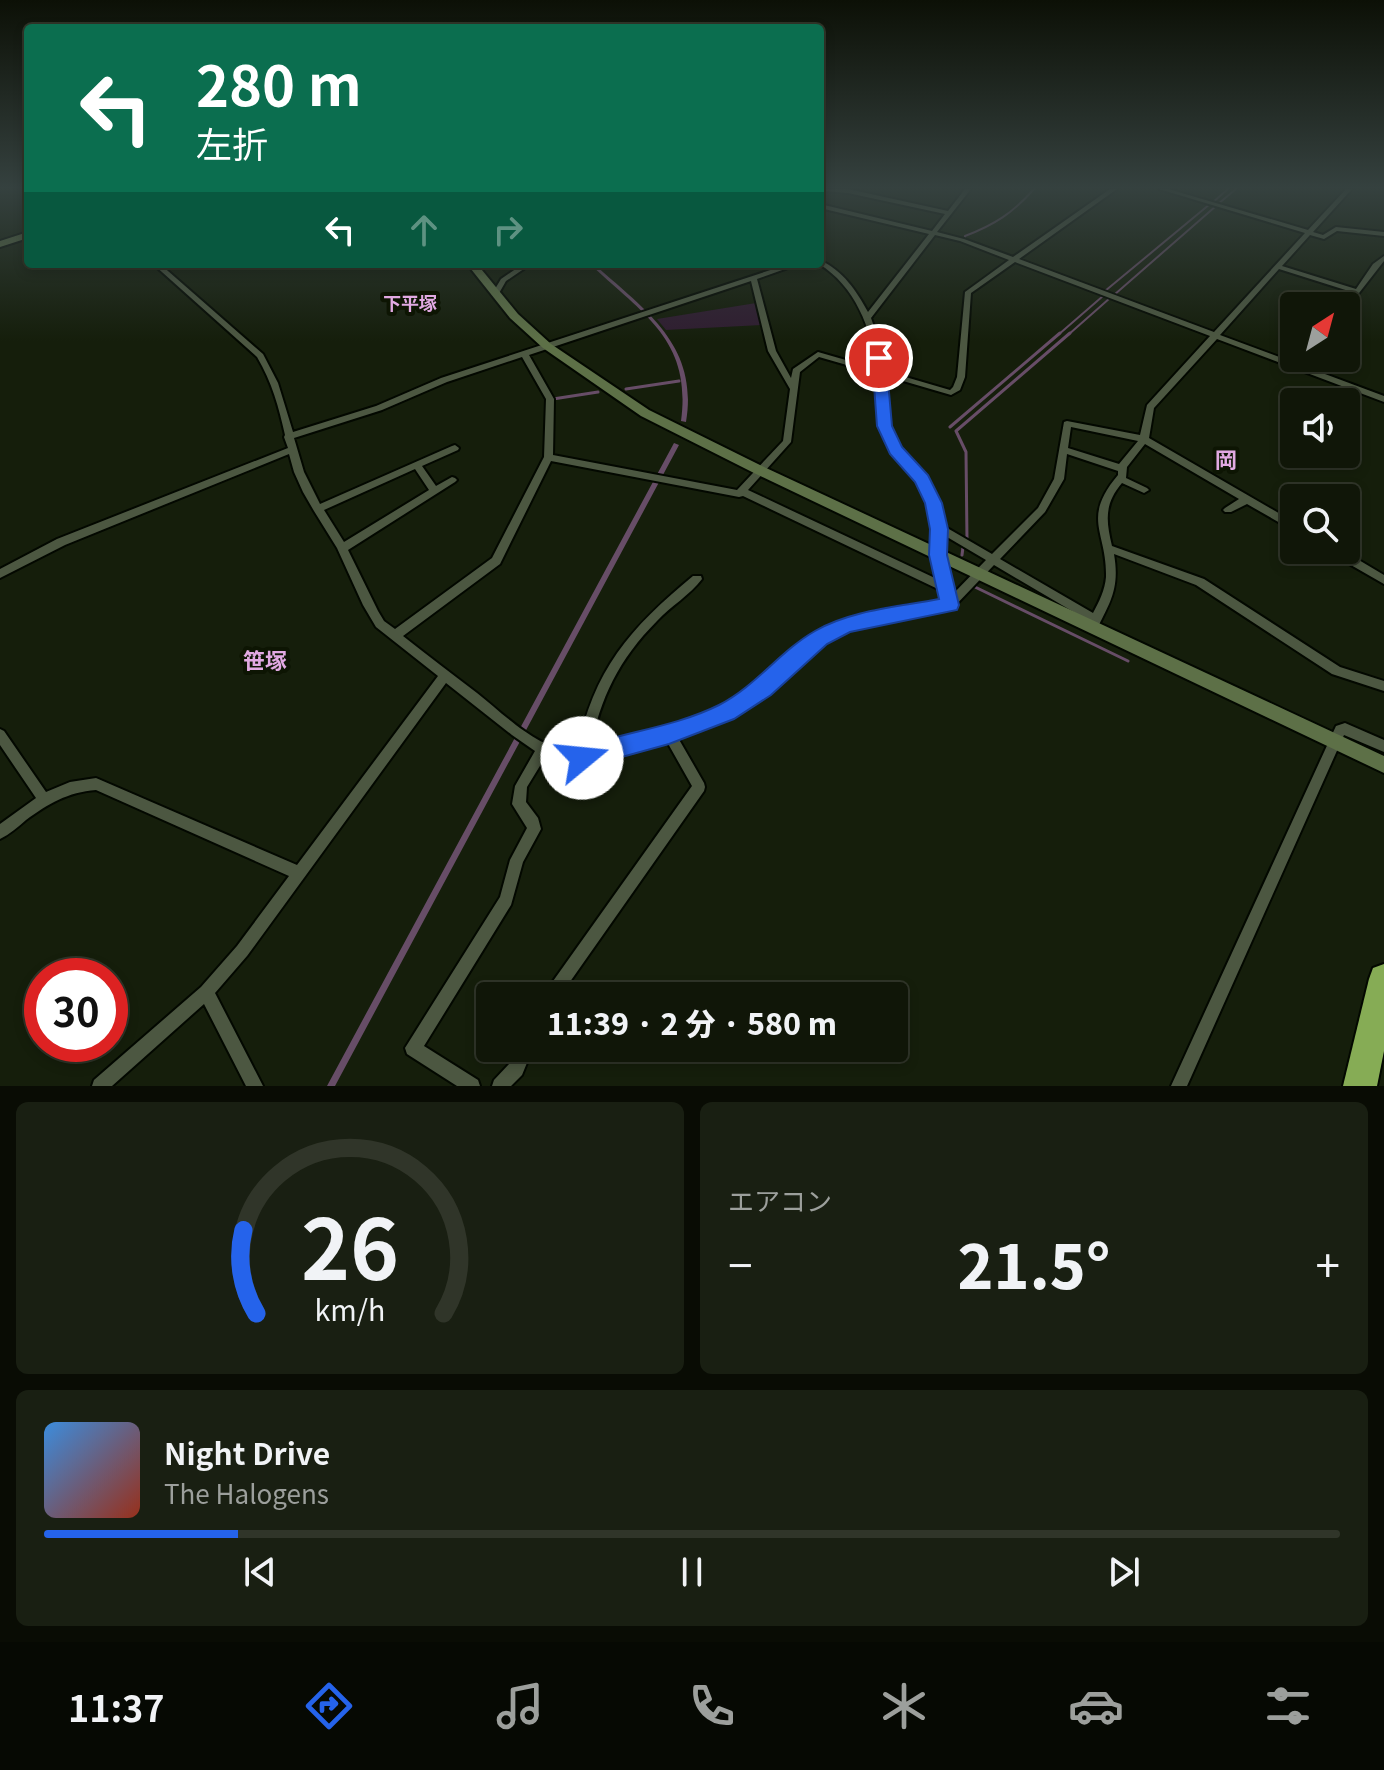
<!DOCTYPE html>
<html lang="ja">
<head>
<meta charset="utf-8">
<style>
  :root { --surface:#101608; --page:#191f12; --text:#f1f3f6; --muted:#9c9f9c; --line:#303529; --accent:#2563eb }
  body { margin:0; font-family:Georgia,"Noto Sans JP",serif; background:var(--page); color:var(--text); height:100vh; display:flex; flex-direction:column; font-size:30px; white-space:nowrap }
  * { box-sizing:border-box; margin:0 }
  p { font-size:26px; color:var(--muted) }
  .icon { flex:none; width:44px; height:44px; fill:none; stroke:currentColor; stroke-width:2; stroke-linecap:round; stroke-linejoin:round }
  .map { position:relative; height:1086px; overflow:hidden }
  .side { display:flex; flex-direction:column; gap:16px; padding:16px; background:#090c04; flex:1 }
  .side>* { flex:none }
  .banner { position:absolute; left:24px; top:24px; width:800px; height:244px; border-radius:8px; box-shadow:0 4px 12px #0003,0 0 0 2px var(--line); background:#0b6e4f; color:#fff; overflow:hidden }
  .needle { width:52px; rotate:36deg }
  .controls { position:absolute; left:1280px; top:292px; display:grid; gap:16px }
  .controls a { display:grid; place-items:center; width:80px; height:80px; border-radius:8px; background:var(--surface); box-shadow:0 4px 12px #0003,0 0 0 2px var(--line); font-size:40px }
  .speed { position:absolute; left:24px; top:958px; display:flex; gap:16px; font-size:40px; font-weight:700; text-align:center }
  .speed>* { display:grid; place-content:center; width:104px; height:104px; border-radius:50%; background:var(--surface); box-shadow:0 4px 12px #0003,0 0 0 2px var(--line); line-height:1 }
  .speed .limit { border:12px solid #d22; background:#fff; color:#111 }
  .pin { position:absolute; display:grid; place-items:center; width:68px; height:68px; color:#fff; margin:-34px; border:4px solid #fff; border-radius:50%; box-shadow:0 2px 8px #0007 }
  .me { position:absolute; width:88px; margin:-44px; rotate:73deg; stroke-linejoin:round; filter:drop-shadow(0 0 6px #0008) }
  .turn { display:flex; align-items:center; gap:28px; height:168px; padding:0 40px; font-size:36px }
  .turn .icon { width:104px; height:104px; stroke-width:2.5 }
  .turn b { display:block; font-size:56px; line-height:68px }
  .lanes { display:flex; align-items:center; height:76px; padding:0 40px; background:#0003; justify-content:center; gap:40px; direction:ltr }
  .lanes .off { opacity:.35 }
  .big { font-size:60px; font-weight:800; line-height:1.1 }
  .side .tile { flex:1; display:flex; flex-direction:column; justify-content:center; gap:12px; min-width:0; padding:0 28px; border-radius:12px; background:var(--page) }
  .side .dial { align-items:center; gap:0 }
  .dial svg { height:208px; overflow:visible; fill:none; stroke:var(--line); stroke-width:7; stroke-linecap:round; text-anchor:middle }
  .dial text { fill:var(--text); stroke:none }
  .song { display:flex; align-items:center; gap:24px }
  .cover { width:96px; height:96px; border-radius:12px; background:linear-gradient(135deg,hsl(210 70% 55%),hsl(10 70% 35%)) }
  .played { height:8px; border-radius:4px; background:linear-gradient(90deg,var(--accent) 15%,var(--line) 15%) }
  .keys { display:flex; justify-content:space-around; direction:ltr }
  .heat { display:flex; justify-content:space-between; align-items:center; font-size:44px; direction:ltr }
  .side .tiles { flex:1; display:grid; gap:16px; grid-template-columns:1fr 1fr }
  .tile:last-child { grid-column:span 2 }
  .trip { position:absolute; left:476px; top:982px; width:432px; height:80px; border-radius:8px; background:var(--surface); box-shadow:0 4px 12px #0003,0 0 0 2px var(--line); font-weight:800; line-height:80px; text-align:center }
  .menu { display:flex; height:128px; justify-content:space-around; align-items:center; background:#060903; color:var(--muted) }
  .menu .icon { width:56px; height:56px }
  .menu .active { color:var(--accent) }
  .menu b { font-size:36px; color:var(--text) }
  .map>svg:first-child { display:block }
  .green { fill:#2f1d30 }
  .water { fill:#674d67 }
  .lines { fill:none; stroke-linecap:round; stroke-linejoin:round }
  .stream-far1 { stroke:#674d67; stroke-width:2 }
  .stream { stroke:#674d67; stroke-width:3 }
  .street-casing { stroke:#030800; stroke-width:4 }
  .secondary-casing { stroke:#030800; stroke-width:4 }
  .highway-casing { stroke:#030800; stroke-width:4 }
  .street { fill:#4c5741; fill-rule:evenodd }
  .secondary { fill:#5d7047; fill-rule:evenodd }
  .highway { fill:#86ac55; fill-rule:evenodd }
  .route { fill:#2563eb; stroke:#184099; stroke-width:2 }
  .labels { text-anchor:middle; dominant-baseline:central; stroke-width:8; stroke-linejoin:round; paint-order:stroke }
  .far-neighbourhood-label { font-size:18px; font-weight:bold; fill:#e1a9e2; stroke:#0d1503 }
  .neighbourhood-label { font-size:22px; font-weight:bold; fill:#e1a9e2; stroke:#0d1503 }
</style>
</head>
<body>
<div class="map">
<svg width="1384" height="1086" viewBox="0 0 1384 1086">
  <rect width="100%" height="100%" fill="#151e0b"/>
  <path class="green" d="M756,303L762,325L666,330L657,319Z"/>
  <path class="water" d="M590,264H594C645,310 699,345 686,422L681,421C692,340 643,314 590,264Z
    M674,443L679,445L335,1086H327Z"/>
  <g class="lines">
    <path class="stream-far1" d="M1212,203L1228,189
      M1218,204L1236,189
      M1013,257L965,239V236C994,225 1013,213 1034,189
      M1105,291L1210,204
      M1114,295L1216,206
      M1058,335L1103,296
      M1068,335L1110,298"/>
    <path class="stream" d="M626,389L679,381
      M553,399L598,392
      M950,427L1060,333
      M967,540L966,452L956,431L1070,333
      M962,555L963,547
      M975,587L1128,661"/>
    <defs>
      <path id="street" d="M822,189H848L948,211L965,189H971L937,232L964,239L1013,257L1110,189H1117L1019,259L1214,332L1305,233L1159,189H1168L1308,230L1346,189H1352L1313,232L1323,235L1336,227L1384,232V236L1337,231L1324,239L1310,235L1282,266L1356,289L1373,264L1384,256V261L1359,293H1355L1279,269L1220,335L1384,396V402L1217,339L1154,408L1149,438L1294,522V531L1247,504L1231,512H1225L1223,510L1225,508L1239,499L1145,444L1127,467L1126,478L1147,488L1149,490L1144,493L1122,483C1104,504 1106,521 1112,546L1204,579L1340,667L1384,681V691L1332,674L1196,585L1114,554C1120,589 1110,602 1096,631L1092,633L1088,631L1086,628L1089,621L994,565L951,610C941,612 930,611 920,612C888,616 854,624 826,640C804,653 790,674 770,690C743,712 710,725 677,736L704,783L705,787L704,791L560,996H543L546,991L692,786L666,740L582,764L564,762L546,756L527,787L526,802L538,818L541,829L523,862L511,905L424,1046L478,1080L480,1086H457L407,1054L405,1048L500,897L510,860L527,828L512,804L515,786L535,751L512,735L446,683L247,956L215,993L263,1086H246L204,1004L112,1086H92L94,1080L201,987L237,946L289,876L96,790C68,792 48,804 26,820C18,827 10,834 0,839V824L36,798L0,745V729L4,731L46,792L70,782L96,778L297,865L438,676L376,627L363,605L337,548L314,511L303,492L294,472L289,454L65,545L0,578V569L57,539L288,448L284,437L285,435C279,408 272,382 257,357L153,264H160L263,354L278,383L293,432L376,406L441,378L789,264H799L757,279L776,351L791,378L793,369L818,352L877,369C871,328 855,286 819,264H820V260C843,271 856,290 868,312L929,234L820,208V204L932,231L945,214L848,193L825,191ZM935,235L960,241L1009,260L965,292L957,377L953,387L950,390L885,371L880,344L871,318ZM1015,262L1210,336L1147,405L1140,435L1067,421L1064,422L1054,479L1038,508L992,554L942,525C940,479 911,473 894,439C885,419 888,397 886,376L951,395L960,390L965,377L971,293ZM751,281L768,351L790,389L783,441L737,490L553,455L554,399L529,355ZM522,357L546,399L544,457L492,558L395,629L384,621L378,611L348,550L455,482L457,480L455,478L452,477L436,486L422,466L458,450L459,448L455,445L452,446L320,504L304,472L294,438L382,410L447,382ZM819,357L878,374C880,395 876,417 884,437C895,462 922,477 930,504C934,518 932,534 932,548C933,559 935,569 937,579L748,490L791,442L800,372ZM1071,427L1138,441L1119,464L1068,448ZM1067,454L1118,471V475C1081,519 1107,531 1106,577C1105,590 1099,602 1093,613L1000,559L1045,512L1064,479ZM551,461L739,497L743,496L940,590L944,603C900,603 840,615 805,643C792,653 781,665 769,676C757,687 743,696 729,704C686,727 636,736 590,750C600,698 619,659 657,621C671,606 690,595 702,579L701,576H693C630,628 593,670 577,752C538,750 506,716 477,693C452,674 427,655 403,636L500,564ZM415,469L429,490L344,542L324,510ZM942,534L986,560L952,595L944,563Z
        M523,264H531L506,281L498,295H494L492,294L501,279Z
        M1329,550H1342L1384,575V584L1330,553Z
        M1345,723L1384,740V752L1344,735L1187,1086H1171L1336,726Z
        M517,1048H533L522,1075L511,1086H492L494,1080L510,1063Z"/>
      <path id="secondary" d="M28,232V238L0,247V241Z
        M467,264H477L518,314L551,344L649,410L764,467L1384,756V773L754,473L641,416L543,348L510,318Z"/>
      <path id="highway" d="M1384,964V1051L1377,1086H1343L1369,979L1373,968Z"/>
    </defs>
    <use href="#street" class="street-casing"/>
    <use href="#secondary" class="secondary-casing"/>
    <use href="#highway" class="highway-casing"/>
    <use href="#street" class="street"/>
    <use href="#secondary" class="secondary"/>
    <use href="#highway" class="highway"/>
  </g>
  <linearGradient id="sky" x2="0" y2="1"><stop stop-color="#0c1006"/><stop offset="0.55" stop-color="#35413f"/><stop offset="1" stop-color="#35413f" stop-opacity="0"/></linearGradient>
  <rect width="1384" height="341" fill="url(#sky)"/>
  <path class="route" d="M879,354L886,358L892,426L902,447L928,475L942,503L948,529L947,555L959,605L957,610L850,632L827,644L771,695L734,719L669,744L582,768L574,765L570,758L574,750C621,732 673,728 719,705C756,686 780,651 815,631C851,610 898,607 939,599L929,555L930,529L925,503L915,482L890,454L877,426L872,358Z"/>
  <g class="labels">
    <g class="far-neighbourhood-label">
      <text x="410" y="302">下平塚</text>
    </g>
    <g class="neighbourhood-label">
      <text x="1226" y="458">岡</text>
      <text x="265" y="659">笹塚</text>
    </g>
  </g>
</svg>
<div class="controls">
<a><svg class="needle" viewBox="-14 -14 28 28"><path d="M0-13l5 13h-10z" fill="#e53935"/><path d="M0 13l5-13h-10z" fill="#9c9f9c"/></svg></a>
<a><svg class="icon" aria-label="sound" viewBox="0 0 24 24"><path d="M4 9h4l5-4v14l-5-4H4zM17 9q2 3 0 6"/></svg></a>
<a><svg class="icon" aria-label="search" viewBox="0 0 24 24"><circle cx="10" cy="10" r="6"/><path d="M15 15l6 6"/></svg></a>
</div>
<div class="speed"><div class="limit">30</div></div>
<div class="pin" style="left:879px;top:358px;background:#d93025"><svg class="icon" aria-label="arrive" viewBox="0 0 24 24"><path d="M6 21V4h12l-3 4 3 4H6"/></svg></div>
<svg class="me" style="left:582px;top:758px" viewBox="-20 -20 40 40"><circle r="19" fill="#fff"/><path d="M0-13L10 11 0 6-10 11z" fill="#2563eb"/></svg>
<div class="trip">11:39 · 2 分 · 580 m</div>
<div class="banner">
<div class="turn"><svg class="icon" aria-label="left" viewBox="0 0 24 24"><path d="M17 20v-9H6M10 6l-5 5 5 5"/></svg><div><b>280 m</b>左折</div></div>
<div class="lanes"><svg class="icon" aria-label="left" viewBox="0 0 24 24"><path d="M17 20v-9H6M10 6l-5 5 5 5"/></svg><svg class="icon off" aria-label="ahead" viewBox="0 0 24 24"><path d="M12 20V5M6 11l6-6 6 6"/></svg><svg class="icon off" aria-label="right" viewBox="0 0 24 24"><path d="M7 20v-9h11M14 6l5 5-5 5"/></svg></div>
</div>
</div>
<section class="side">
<div class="tiles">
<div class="tile dial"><svg viewBox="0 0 100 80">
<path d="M14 69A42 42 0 1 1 86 69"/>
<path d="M14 69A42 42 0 0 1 9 37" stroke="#2563eb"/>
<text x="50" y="56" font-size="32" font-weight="700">26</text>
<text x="50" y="72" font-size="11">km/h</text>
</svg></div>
<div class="tile"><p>エアコン</p>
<div class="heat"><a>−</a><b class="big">21.5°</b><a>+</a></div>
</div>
<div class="tile">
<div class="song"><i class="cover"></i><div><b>Night Drive</b><p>The Halogens</p></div></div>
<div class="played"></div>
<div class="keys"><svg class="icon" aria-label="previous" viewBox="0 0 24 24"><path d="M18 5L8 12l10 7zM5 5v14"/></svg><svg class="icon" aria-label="pause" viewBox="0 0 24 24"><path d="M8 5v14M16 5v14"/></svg><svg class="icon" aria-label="next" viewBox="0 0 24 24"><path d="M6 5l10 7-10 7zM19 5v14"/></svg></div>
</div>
</div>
</section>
<nav class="menu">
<b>11:37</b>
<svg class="icon active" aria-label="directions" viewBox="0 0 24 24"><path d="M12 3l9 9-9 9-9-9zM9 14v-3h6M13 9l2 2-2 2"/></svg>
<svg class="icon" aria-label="music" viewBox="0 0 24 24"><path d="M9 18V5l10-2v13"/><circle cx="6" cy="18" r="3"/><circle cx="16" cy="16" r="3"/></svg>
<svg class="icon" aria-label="phone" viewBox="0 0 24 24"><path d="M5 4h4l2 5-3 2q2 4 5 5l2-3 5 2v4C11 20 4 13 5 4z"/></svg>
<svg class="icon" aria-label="climate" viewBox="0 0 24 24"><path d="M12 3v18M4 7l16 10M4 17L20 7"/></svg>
<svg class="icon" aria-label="car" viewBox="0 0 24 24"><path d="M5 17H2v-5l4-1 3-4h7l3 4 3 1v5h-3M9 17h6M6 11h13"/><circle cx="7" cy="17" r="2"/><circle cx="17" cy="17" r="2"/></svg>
<svg class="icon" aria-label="filters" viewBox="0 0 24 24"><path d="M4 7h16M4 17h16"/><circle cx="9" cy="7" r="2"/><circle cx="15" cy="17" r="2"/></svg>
</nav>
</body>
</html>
